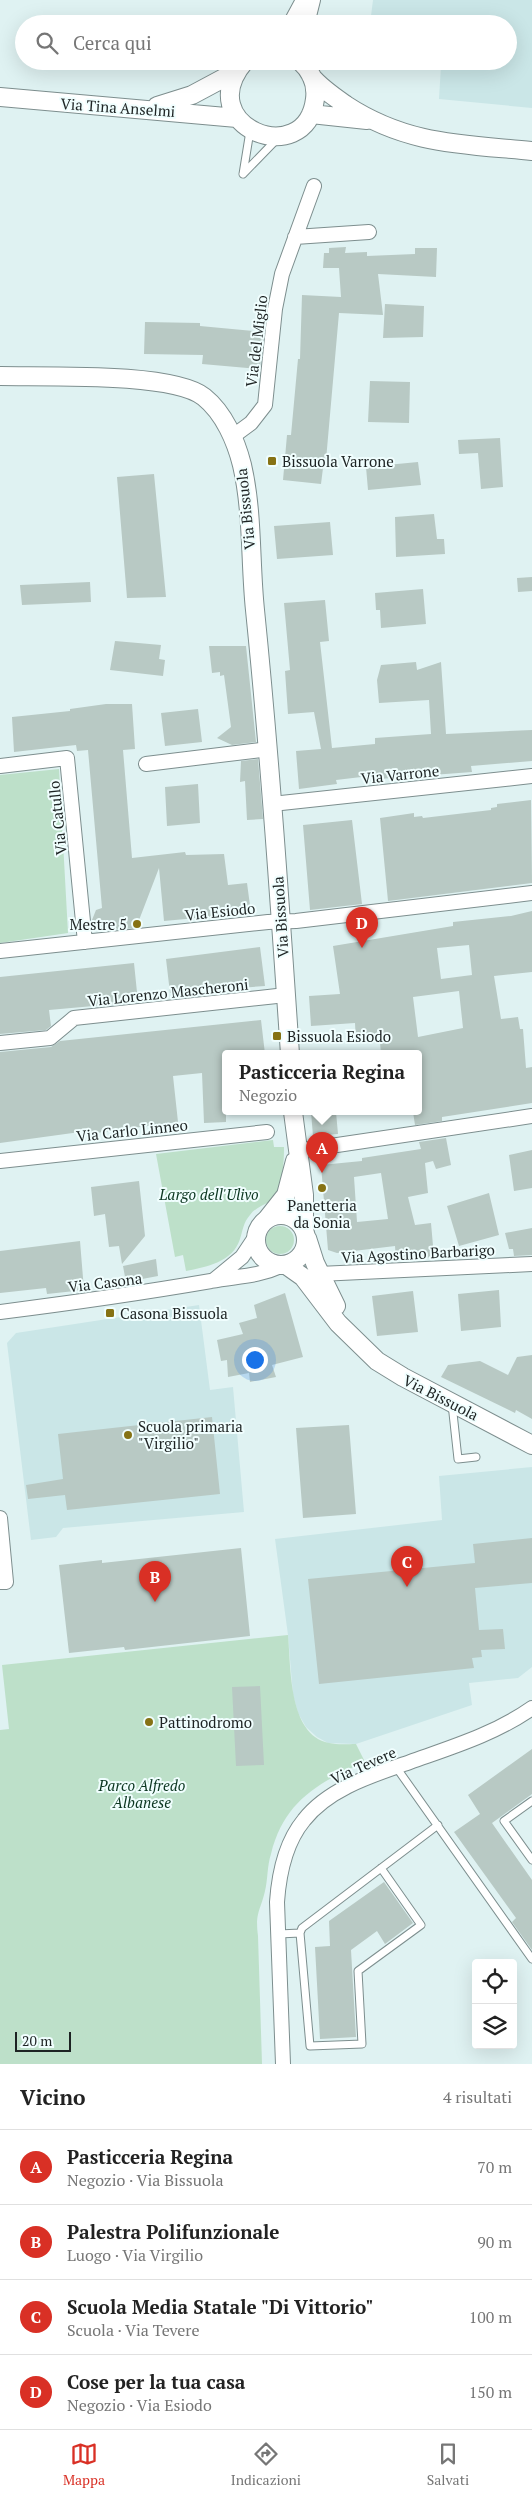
<!DOCTYPE html>
<html lang="it">
<meta charset="utf-8">
<style>
:root{--surface:#fff;--page:#f6f6f6;--text:#222;--muted:#767676;--line:#e0e0e0;--accent:#d93025}
body{margin:0;font-family:"PT Serif",serif;background:var(--page);color:var(--text)}
.controls{position:absolute;right:15px;bottom:15px;display:grid;overflow:hidden;border-radius:5px;box-shadow:0 5px 20px #0002}
.controls button{width:45px;height:45px;display:grid;place-items:center;padding:0;border:0;border-bottom:1px solid var(--line);background:var(--surface);color:var(--text);font:25px sans-serif}
.scale{position:absolute;left:15px;bottom:12px;width:56px;box-sizing:border-box;padding-left:5px;border:2px solid #1d2323;border-top:0;font-size:14px;line-height:18px;white-space:nowrap;color:#1d2323;-webkit-text-stroke:4px #f0fefe;paint-order:stroke}
.you{position:absolute;left:254px;top:1359px;width:18px;height:18px;margin:-12px;border:4px solid #fff;border-radius:50%;background:#1a73e8;box-shadow:0 0 0 8px #1a73e833}
.badge{display:grid;place-items:center;width:32px;height:32px;border-radius:50%;background:var(--accent);color:#fff;font-size:16px;font-weight:700}
.pin{position:absolute;translate:-50% -41px;filter:drop-shadow(0 1px 2px #0008)}
.pin::after{content:'';position:absolute;top:26px;width:18px;height:15px;background:inherit;clip-path:polygon(0 0,100% 0,50% 100%)}
.popup{position:absolute;left:222px;top:1050px;width:200px;height:65px;box-sizing:border-box;display:grid;place-content:center;border-radius:5px;background:var(--surface);filter:drop-shadow(0 1px 4px #0005);font-size:16px;white-space:nowrap;color:var(--muted)}
.popup b{font-size:19px;color:var(--text)}
.popup::after{content:'';position:absolute;left:50%;top:100%;margin-left:-10px;border:10px solid transparent;border-top-color:var(--surface)}
.list{margin:0;padding:0;list-style:none}
h2{display:flex;justify-content:space-between;align-items:center;height:65px;margin:0;padding:0 20px;font-size:21px}
h2 small{font-size:16px;font-weight:400;color:var(--muted)}
.list li{display:grid;grid-template-columns:32px 1fr auto;gap:15px;align-items:center;box-sizing:border-box;height:75px;padding:0 20px;border-top:1px solid var(--line)}
.list b{display:block;font-size:19px;white-space:nowrap}
.list p{margin:0;font-size:16px;white-space:nowrap;color:var(--muted)}
.list em{font-size:16px;font-style:normal;color:var(--muted)}
.icon{flex:none;width:28px;height:28px;fill:none;stroke:currentColor;stroke-width:2;stroke-linecap:round;stroke-linejoin:round}
.map{position:relative;flex:none;width:532px;height:2064px;overflow:hidden}
.search{position:absolute;background:var(--surface);box-shadow:0 5px 20px #0002;left:15px;right:15px;top:15px;height:55px;display:flex;align-items:center;gap:12px;box-sizing:border-box;padding:0 18px;border-radius:28px;color:var(--muted);font-size:19px}
.sheet{height:365px;background:var(--surface)}
nav{display:flex;justify-content:space-around;align-items:center;box-sizing:border-box;height:70px;border-top:1px solid var(--line);background:var(--surface);font-size:14px;color:var(--muted)}
nav a{display:grid;justify-items:center;gap:2px}
nav .on{color:var(--accent)}
.map>svg:first-child{display:block}
.built{fill:#cae6e7}
.green{fill:#bde0c9}
.building{fill:#b8c9c4;fill-rule:evenodd}
.lines{fill:none;stroke-linecap:round;stroke-linejoin:round}
.service-casing{stroke:#7d8e8e;stroke-width:9}
.minor-casing{stroke:#7d8e8e;stroke-width:16}
.tertiary-casing{stroke:#7d8e8e;stroke-width:20}
.service{stroke:#fff;stroke-width:7}
.minor{stroke:#fff;stroke-width:14}
.tertiary{stroke:#fff;stroke-width:18}
.poi-dot{fill:#867214;stroke:#f0fefe;stroke-width:2}
.labels{text-anchor:middle;dominant-baseline:central;stroke-width:4;stroke-linejoin:round;paint-order:stroke}
.street-label{font-size:15px;fill:#1d2323;stroke:#f0fefe}
.poi-label{font-size:15px;fill:#1d2323;stroke:#f0fefe;text-anchor:start}
.park-label{font-size:15px;font-style:italic;fill:#0b3620;stroke:#f0fefe}
</style>
<div class="map">
<svg width="532" height="2064" viewBox="0 0 532 2064">
<rect width="100%" height="100%" fill="#dff2f2"/>
<!-- built -->
<path class="built" d="M 373,0 L 532,0 L 532,108 L 439,99 L 441,66 L 406,61 L 508,61 L 508,24 L 370,24 Z
M 199,1305 L 210,1390 L 233,1387 L 244,1512 L 63,1528 L 56,1537 L 31,1540 L 7,1343 L 16,1333 Z
M 532,1467 L 532,1667 L 518,1678 L 469,1683 L 472,1705 L 356,1744 L 328,1743 L 317,1737 L 306,1727 L 298,1713 L 293,1695 L 288,1635 L 275,1539 L 442,1520 L 439,1476 Z"/>
<!-- green -->
<path class="green" d="M 59,769 L 68,933 L 0,943 L 0,775 Z
M 273,1140 L 274,1147 L 284,1147 C 284,1163 283,1191 269,1202 C 262,1206 255,1208 250,1215 C 243,1223 243,1230 240,1239 C 233,1262 206,1267 186,1271 L 183,1255 L 175,1257 L 156,1154 Z
M266 1240a14 14 0 1 1 28 0a14 14 0 1 1-28 0Z
M 288,1635 C 291,1666 288,1735 329,1743 C 338,1745 348,1744 356,1744 L 365,1762 C 319,1782 284,1801 271,1854 C 267,1866 268,1879 265,1891 C 260,1912 255,1913 258,1936 L 262,2064 L 0,2064 L 0,1730 L 9,1729 L 2,1665 Z"/>
<!-- building -->
<path class="building" d="M 346,247 L 345,253 L 367,252 L 367,256 L 415,254 L 415,248 L 437,248 L 436,277 L 378,274 L 383,315 L 339,313 L 326,460 L 324,460 L 321,484 L 283,480 L 287,435 L 291,435 L 298,359 L 300,359 L 302,295 L 341,297 L 339,268 L 323,268 L 324,253 L 329,253 L 329,248 Z
M 385,304 L 424,306 L 423,337 L 383,338 Z
M 145,322 L 200,323 L 200,326 L 263,332 L 260,369 L 202,364 L 203,355 L 144,354 Z
M 370,381 L 410,382 L 409,423 L 368,422 Z
M 500,438 L 503,487 L 481,489 L 478,453 L 459,454 L 458,440 Z
M 418,462 L 421,485 L 368,490 L 366,467 Z
M 154,474 L 166,597 L 127,598 L 117,477 Z
M 434,514 L 437,539 L 444,539 L 445,554 L 396,557 L 395,517 Z
M 330,522 L 333,555 L 277,559 L 274,526 Z
M 532,577 L 532,591 L 518,592 L 517,578 Z
M 90,582 L 91,602 L 22,605 L 20,585 Z
M 423,589 L 426,624 L 381,628 L 380,610 L 376,610 L 375,593 Z
M 325,600 L 329,641 L 320,642 L 332,748 L 375,744 L 375,738 L 431,734 L 429,700 L 379,703 L 377,680 L 381,665 L 416,662 L 417,670 L 441,662 L 446,734 L 532,730 L 532,761 L 471,766 L 472,772 L 379,779 L 378,775 L 336,780 L 337,784 L 299,789 L 296,751 L 321,749 L 314,712 L 288,714 L 285,671 L 290,670 L 284,603 Z
M 115,641 L 161,645 L 159,659 L 165,660 L 163,676 L 110,670 Z
M 209,646 L 246,646 L 256,742 L 232,745 L 217,738 L 231,727 L 224,675 L 220,676 L 220,672 L 212,673 Z
M 106,704 L 132,704 L 135,749 L 123,750 L 132,858 L 185,852 L 186,855 L 224,854 L 228,885 L 247,883 L 251,913 L 164,921 L 159,868 L 136,928 L 100,931 L 92,920 L 96,910 L 102,908 L 88,750 L 77,751 L 76,745 L 14,752 L 12,717 L 70,711 L 70,709 Z
M 198,709 L 202,742 L 165,746 L 161,713 Z
M 258,759 L 263,819 L 247,820 L 245,781 L 240,782 L 241,761 Z
M 198,784 L 200,823 L 167,826 L 165,787 Z
M 531,800 L 532,883 L 388,901 L 380,818 L 414,813 L 414,817 L 422,816 L 423,818 L 491,810 L 491,808 L 497,807 L 497,804 Z
M 352,820 L 362,904 L 310,910 L 303,825 Z
M 532,911 L 532,972 L 494,976 L 501,1019 L 518,1017 L 520,1029 L 523,1029 L 526,1068 L 532,1067 L 532,1103 L 442,1117 L 442,1121 L 415,1125 L 413,1112 L 418,1112 L 418,1054 L 381,1054 L 380,1042 L 356,1043 L 355,1023 L 311,1026 L 309,996 L 340,994 L 333,946 L 453,926 L 453,922 L 511,916 ZM 469,945 L 472,975 L 441,979 L 437,948 ZM 459,991 L 463,1028 L 418,1037 L 413,997 Z
M 260,947 L 265,986 L 170,993 L 166,959 Z
M 134,963 L 138,1002 L 49,1010 L 51,1026 L 46,1030 L 0,1034 L 0,977 Z
M 261,1020 L 265,1054 L 226,1054 L 226,1122 L 204,1123 L 202,1073 L 173,1076 L 178,1122 L 81,1135 L 80,1132 L 0,1143 L 0,1052 L 51,1047 L 60,1041 Z
M 311,1112 L 336,1112 L 338,1134 L 313,1136 Z
M 446,1138 L 451,1165 L 436,1169 L 433,1161 L 425,1163 L 428,1193 L 408,1197 L 415,1225 L 431,1223 L 434,1257 L 396,1260 L 395,1246 L 337,1253 L 328,1250 L 321,1165 L 362,1161 L 362,1158 L 421,1149 L 419,1142 ZM 381,1173 L 388,1219 L 357,1222 L 354,1177 Z
M 532,1150 L 532,1188 L 514,1191 L 509,1155 Z
M 139,1181 L 145,1236 L 122,1264 L 119,1246 L 109,1247 L 105,1214 L 94,1216 L 91,1187 Z
M 489,1193 L 499,1235 L 459,1246 L 447,1206 Z
M 532,1228 L 532,1255 L 514,1256 L 513,1249 L 509,1249 L 505,1233 Z
M 80,1241 L 84,1290 L 47,1294 L 46,1288 L 0,1293 L 0,1251 Z
M 156,1259 L 158,1276 L 126,1282 L 123,1266 Z
M 499,1290 L 501,1327 L 461,1331 L 458,1294 Z
M 413,1291 L 418,1332 L 377,1336 L 372,1296 Z
M 285,1293 L 303,1357 L 272,1365 L 276,1377 L 250,1382 L 249,1373 L 228,1377 L 227,1360 L 221,1361 L 217,1340 L 243,1334 L 239,1323 L 257,1318 L 254,1305 Z
M 532,1355 L 532,1419 L 516,1410 L 515,1413 L 441,1377 L 448,1365 L 480,1361 L 508,1375 L 517,1357 Z
M 212,1417 L 220,1494 L 67,1510 L 65,1495 L 28,1499 L 26,1485 L 63,1479 L 58,1434 Z
M 349,1425 L 356,1514 L 303,1518 L 296,1428 Z
M 532,1538 L 532,1583 L 475,1588 L 479,1630 L 503,1629 L 505,1649 L 481,1650 L 482,1657 L 472,1658 L 474,1668 L 319,1684 L 308,1579 L 475,1563 L 473,1544 Z
M 241,1548 L 250,1636 L 125,1650 L 124,1647 L 69,1653 L 59,1565 L 102,1560 L 102,1563 Z
M 260,1686 L 264,1765 L 236,1766 L 232,1687 Z
M 532,1749 L 532,1794 L 492,1823 L 532,1880 L 532,1950 L 512,1922 L 516,1918 L 454,1832 L 480,1814 L 468,1795 Z
M 384,1882 L 413,1923 L 385,1944 L 377,1931 L 351,1950 L 356,2037 L 320,2039 L 315,1947 L 330,1946 L 329,1921 Z"/>
<g class="lines">
<!-- service casing -->
<g class="service-casing">
<path id="service" d="M 243,174 L 278,138
M 243,174 L 250,131
M 452,1404 L 458,1459 L 476,1457
M 396,1767 L 532,1959
M 532,1801 L 504,1821 L 532,1860
M 381,1868 L 421,1925 L 358,1971 L 362,2044 L 310,2046 L 300,1933 L 302,1928 L 438,1825
M 279,1934 L 300,1933"/>
</g>
<!-- minor casing -->
<g class="minor-casing">
<path id="minor" d="M 290,24 L 303,0
M 307,24 L 313,0
M 295,237 L 369,232
M 232,437 L 251,423 L 265,405 L 275,309 L 282,274 L 314,186
M 146,764 L 269,749
M 0,766 L 67,758 L 85,942
M 272,804 L 532,776
M 0,951 L 268,922 L 296,921 L 532,893
M 0,1043 L 50,1038 L 74,1018 L 286,995
M 297,1151 L 532,1116
M 0,1161 L 267,1132
M 314,1277 L 319,1274 L 532,1264
M 214,1280 L 242,1257 L 256,1236
M 0,1312 C 71,1303 141,1293 211,1281 C 236,1276 257,1277 281,1266
M 0,1518 L 6,1582 L 0,1582
M 283,2064 L 277,1902 C 279,1873 285,1843 304,1820 C 329,1788 373,1775 410,1762 C 452,1747 495,1734 532,1708"/>
</g>
<!-- tertiary casing -->
<g class="tertiary-casing">
<path id="tertiary" d="M 245,61 C 189,126 306,172 315,99 C 317,84 311,71 300,61
M 311,76 C 321,88 333,96 346,105 C 407,145 462,144 532,151
M 0,97 L 237,118
M 157,106 L 192,95 L 235,72
M 311,114 L 367,120
M 0,376 C 44,377 173,372 204,397 C 224,413 236,441 242,465 C 253,512 250,563 255,610 C 270,758 280,906 290,1054
M 293,1112 L 304,1195 L 304,1229
M256 1240a25 25 0 1 1 50 0a25 25 0 1 1-50 0Z
M 267,1219 L 286,1195 L 295,1161
M 307,1238 L 315,1263 L 336,1306
M 286,1265 L 303,1277 L 338,1323 L 377,1361 L 403,1377 L 532,1445"/>
</g>
<!-- service -->
<use href="#service" class="service"/>
<!-- minor -->
<use href="#minor" class="minor"/>
<!-- tertiary -->
<use href="#tertiary" class="tertiary"/>
</g>
<!-- markers -->
<g class="poi-dot">
<rect x="267" y="456" width="10" height="10" rx="2.5"/>
<circle cx="137" cy="924" r="5"/>
<rect x="272" y="1031" width="10" height="10" rx="2.5"/>
<circle cx="322" cy="1188" r="5"/>
<rect x="105" y="1308" width="10" height="10" rx="2.5"/>
<circle cx="128" cy="1435" r="5"/>
<circle cx="149" cy="1722" r="5"/>
</g>
<g class="labels">
<!-- street labels -->
<g class="street-label">
<text transform="translate(118 107) rotate(4)">Via Tina Anselmi</text>
<text transform="translate(256 341) rotate(-83)">Via del Miglio</text>
<text transform="translate(245 509) rotate(-96)">Via Bissuola</text>
<text transform="translate(400 774) rotate(-6)">Via Varrone</text>
<text transform="translate(57 818) rotate(-96)">Via Catullo</text>
<text transform="translate(220 911) rotate(-6)">Via Esiodo</text>
<text transform="translate(280 917) rotate(-94)">Via Bissuola</text>
<text transform="translate(168 992) rotate(-6)">Via Lorenzo Mascheroni</text>
<text transform="translate(132 1130) rotate(-6)">Via Carlo Linneo</text>
<text transform="translate(418 1253) rotate(-3)">Via Agostino Barbarigo</text>
<text transform="translate(105 1282) rotate(-7)">Via Casona</text>
<text transform="translate(441 1397) rotate(27)">Via Bissuola</text>
<text transform="translate(363 1765) rotate(-24)">Via Tevere</text>
</g>
<!-- poi labels -->
<g class="poi-label">
<text x="282" y="461">Bissuola Varrone</text>
<text x="127" y="924" text-anchor="end">Mestre 5</text>
<text x="287" y="1036">Bissuola Esiodo</text>
<text x="322" y="1205" text-anchor="middle">Panetteria<tspan x="322" dy="17">da Sonia</tspan></text>
<text x="120" y="1313">Casona Bissuola</text>
<text x="138" y="1426">Scuola primaria<tspan x="138" dy="17">"Virgilio"</tspan></text>
<text x="159" y="1722">Pattinodromo</text>
</g>
<!-- park labels -->
<g class="park-label">
<text x="209" y="1194">Largo dell'Ulivo</text>
<text x="142" y="1785">Parco Alfredo<tspan x="142" dy="17">Albanese</tspan></text>
</g>
</g>
</svg>
<div class="controls">
<button><svg class="icon" aria-label="locate" viewBox="0 0 24 24"><circle cx="12" cy="12" r="6"/><path d="M12 2v4M12 18v4M2 12h4M18 12h4"/></svg></button>
<button><svg class="icon" aria-label="layers" viewBox="0 0 24 24"><path d="M12 4l9 5-9 5-9-5zM3 14l9 5 9-5"/></svg></button>
</div>
<div class="scale">20 m</div>
<div class="you"></div>
<div class="pin badge" style="left:322px;top:1173px">A</div>
<div class="popup"><b>Pasticceria Regina</b>Negozio</div>
<div class="pin badge" style="left:155px;top:1602px">B</div>
<div class="pin badge" style="left:407px;top:1587px">C</div>
<div class="pin badge" style="left:362px;top:948px">D</div>
<div class="search"><svg class="icon" aria-label="search" viewBox="0 0 24 24"><circle cx="10" cy="10" r="6"/><path d="M15 15l6 6"/></svg>Cerca qui</div>
</div>
<section class="sheet">
<h2>Vicino<small>4 risultati</small></h2>
<ul class="list">
<li><span class="badge">A</span><div><b>Pasticceria Regina</b><p>Negozio · Via Bissuola</p></div><em>70 m</em></li>
<li><span class="badge">B</span><div><b>Palestra Polifunzionale</b><p>Luogo · Via Virgilio</p></div><em>90 m</em></li>
<li><span class="badge">C</span><div><b>Scuola Media Statale &quot;Di Vittorio&quot;</b><p>Scuola · Via Tevere</p></div><em>100 m</em></li>
<li><span class="badge">D</span><div><b>Cose per la tua casa</b><p>Negozio · Via Esiodo</p></div><em>150 m</em></li>
</ul>
</section>
<nav>
<a class="on"><svg class="icon" aria-label="map" viewBox="0 0 24 24"><path d="M3 6l6-2 6 2 6-2v14l-6 2-6-2-6 2zM9 4v14M15 6v14"/></svg>Mappa</a>
<a><svg class="icon" aria-label="directions" viewBox="0 0 24 24"><path d="M12 3l9 9-9 9-9-9zM9 14v-3h6M13 9l2 2-2 2"/></svg>Indicazioni</a>
<a><svg class="icon" aria-label="saved" viewBox="0 0 24 24"><path d="M7 4h10v16l-5-4-5 4z"/></svg>Salvati</a>
</nav>
